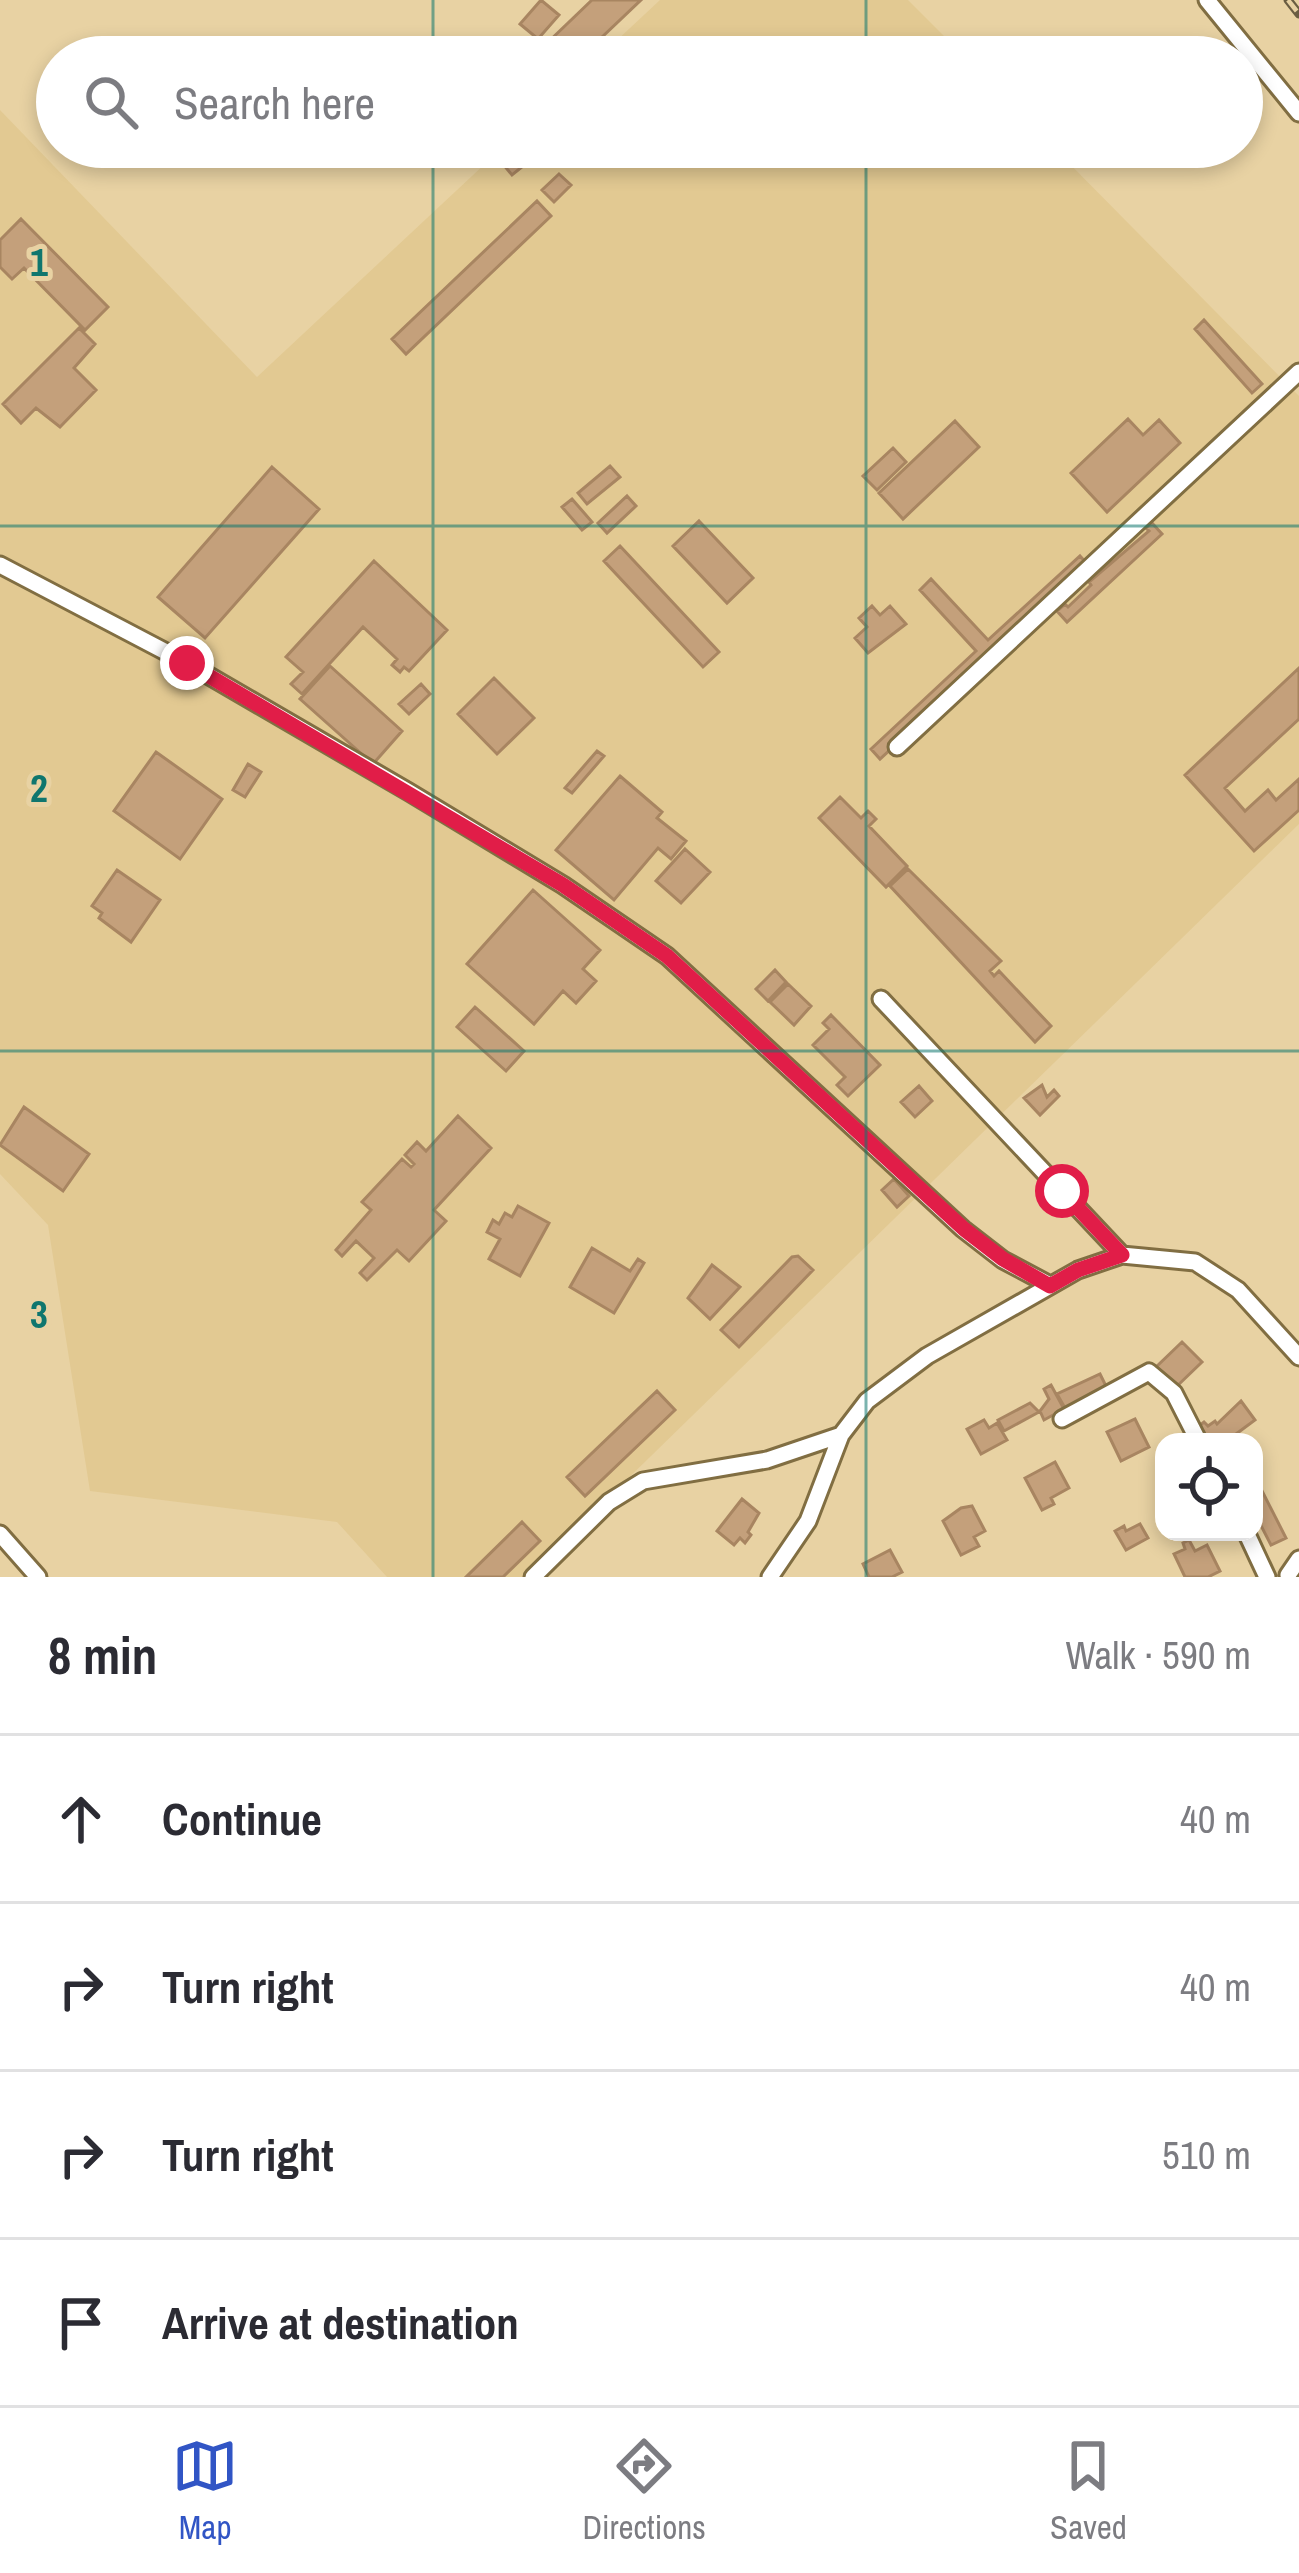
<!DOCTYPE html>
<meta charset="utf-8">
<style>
:root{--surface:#fff;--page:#f7f7f7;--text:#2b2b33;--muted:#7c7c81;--line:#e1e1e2;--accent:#3155c5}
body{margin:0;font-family:"Archivo Narrow",sans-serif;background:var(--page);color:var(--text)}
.controls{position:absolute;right:36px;bottom:36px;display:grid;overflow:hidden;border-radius:24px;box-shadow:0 6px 18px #0003}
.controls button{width:108px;height:108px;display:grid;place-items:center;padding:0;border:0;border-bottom:3px solid var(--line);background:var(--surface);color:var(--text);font:60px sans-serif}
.stop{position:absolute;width:36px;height:36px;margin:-27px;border:9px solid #e11d48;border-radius:50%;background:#fff}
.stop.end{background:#e11d48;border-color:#fff;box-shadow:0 3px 12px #0008}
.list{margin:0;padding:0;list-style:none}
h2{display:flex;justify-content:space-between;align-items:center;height:156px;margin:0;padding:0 48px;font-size:51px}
h2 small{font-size:39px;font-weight:400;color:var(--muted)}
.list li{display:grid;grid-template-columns:78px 1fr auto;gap:36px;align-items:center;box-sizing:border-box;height:168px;padding:0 48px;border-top:3px solid var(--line)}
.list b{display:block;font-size:45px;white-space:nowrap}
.list em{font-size:39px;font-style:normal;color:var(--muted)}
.icon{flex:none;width:66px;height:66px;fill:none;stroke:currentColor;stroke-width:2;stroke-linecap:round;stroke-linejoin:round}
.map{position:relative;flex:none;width:1299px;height:1577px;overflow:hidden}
.search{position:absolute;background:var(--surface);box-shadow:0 6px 18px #0003;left:36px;right:36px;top:36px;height:132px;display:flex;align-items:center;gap:30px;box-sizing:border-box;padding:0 42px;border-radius:66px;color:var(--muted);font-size:45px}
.sheet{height:828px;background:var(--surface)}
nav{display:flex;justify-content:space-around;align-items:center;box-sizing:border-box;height:168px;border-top:3px solid var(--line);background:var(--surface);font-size:33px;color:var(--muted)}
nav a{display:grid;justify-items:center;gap:6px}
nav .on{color:var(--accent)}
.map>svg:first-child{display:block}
.built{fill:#e2c992}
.building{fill:#c4a07b;stroke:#a88561;stroke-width:3}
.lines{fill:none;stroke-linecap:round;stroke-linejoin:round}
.minor-casing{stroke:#816e42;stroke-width:21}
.minor{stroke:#fff;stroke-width:15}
.rail-casing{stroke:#6a5d42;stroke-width:9}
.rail{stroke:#e8d2a3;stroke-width:4.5;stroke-dasharray:14;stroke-linecap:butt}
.route{stroke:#e11d48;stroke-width:15}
.grid{fill:none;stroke:#0f766e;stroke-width:3;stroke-opacity:0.55}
.grid-label{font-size:39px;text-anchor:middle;font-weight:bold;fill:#0f766e;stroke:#e8d2a3;stroke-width:10;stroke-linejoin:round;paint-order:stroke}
</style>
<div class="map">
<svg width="1299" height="1577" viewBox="0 0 1299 1577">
<rect width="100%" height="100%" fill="#e8d2a3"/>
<!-- built -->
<path class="built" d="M 660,0 L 908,0 L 965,57 L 599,57 Z
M 0,110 L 257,377 L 503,147 L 1053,147 L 1299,396 L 1299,824 L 527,1577 L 387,1577 L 337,1522 L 90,1491 L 48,1225 L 0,1174 Z"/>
<!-- building -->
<path class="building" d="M 541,0 L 559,15 L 538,39 L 520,24 Z
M 592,0 L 641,0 L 581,57 L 554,57 L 544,46 Z
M 512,147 L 524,147 L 533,158 L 512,175 L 498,158 Z
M 559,174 L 571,185 L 554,202 L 542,190 Z
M 537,201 L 551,216 L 406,354 L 392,339 Z
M 21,219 L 108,307 L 85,330 L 24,268 L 12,279 L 0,267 L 0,240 Z
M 1204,320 L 1262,384 L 1252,393 L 1195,329 Z
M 79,328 L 95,344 L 74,368 L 96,390 L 60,427 L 36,408 L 21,423 L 3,404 Z
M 1128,419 L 1143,435 L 1159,420 L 1180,443 L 1107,512 L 1071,473 Z
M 955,421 L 979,447 L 903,519 L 879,493 Z
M 893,448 L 906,462 L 877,490 L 863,476 Z
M 610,466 L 620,477 L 587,504 L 578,493 Z
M 272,467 L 319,509 L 205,638 L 158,597 Z
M 627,496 L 636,506 L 607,533 L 598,523 Z
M 572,499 L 592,522 L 582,530 L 562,507 Z
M 699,521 L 753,578 L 727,603 L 673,546 Z
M 1152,523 L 1162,534 L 1067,622 L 1057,611 L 1065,604 L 1068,607 L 1091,585 L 1089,582 L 1149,531 L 1146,528 Z
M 620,546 L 719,652 L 703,667 L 604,561 Z
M 1080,556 L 1089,566 L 880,759 L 871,749 L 976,651 L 920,590 L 931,579 L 988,640 Z
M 374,561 L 447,630 L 409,671 L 404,667 L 400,672 L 392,665 L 397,659 L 363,627 L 302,694 L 291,684 L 303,672 L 286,657 Z
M 872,606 L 880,615 L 890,606 L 906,624 L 868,653 L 855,638 L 867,627 L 859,618 Z
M 330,666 L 402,731 L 373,764 L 300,699 Z
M 1299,668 L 1299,719 L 1225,788 L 1245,811 L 1268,790 L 1276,800 L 1299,779 L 1299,810 L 1254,851 L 1185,775 Z
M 494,678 L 534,718 L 497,754 L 458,714 Z
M 421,684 L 430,694 L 409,714 L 399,704 Z
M 597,751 L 604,756 L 572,793 L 565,788 Z
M 156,752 L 222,799 L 180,859 L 114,811 Z
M 248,764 L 261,772 L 245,797 L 233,790 Z
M 620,776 L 662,812 L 657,818 L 686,841 L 671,859 L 658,848 L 614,900 L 556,850 Z
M 840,797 L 861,818 L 868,811 L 876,819 L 869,826 L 907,866 L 886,887 L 819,818 Z
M 685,849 L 710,872 L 681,903 L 656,881 Z
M 908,869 L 1001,961 L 990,971 L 994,976 L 999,971 L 1051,1026 L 1035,1042 L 890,886 Z
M 117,870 L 160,900 L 131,942 L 99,918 L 102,913 L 92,906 Z
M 533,890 L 600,950 L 583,969 L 596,981 L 576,1003 L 563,991 L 534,1024 L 467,964 Z
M 775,970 L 786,982 L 768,1001 L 756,989 Z
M 788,984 L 811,1006 L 794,1025 L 770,1002 Z
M 475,1007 L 524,1051 L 506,1071 L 457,1027 Z
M 831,1015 L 880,1065 L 848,1096 L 837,1085 L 845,1077 L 813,1045 L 829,1029 L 823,1023 Z
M 1042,1085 L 1047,1097 L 1054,1090 L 1059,1096 L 1040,1115 L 1024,1098 Z
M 919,1086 L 932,1101 L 915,1117 L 901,1102 Z
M 24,1107 L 89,1154 L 63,1191 L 0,1145 Z
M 458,1116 L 491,1148 L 434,1210 L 446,1221 L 409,1261 L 397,1250 L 367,1280 L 360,1273 L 374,1258 L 356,1241 L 342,1256 L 336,1250 L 371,1210 L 362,1202 L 402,1159 L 411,1167 L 414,1164 L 405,1155 L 417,1142 L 426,1151 Z
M 894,1179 L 909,1196 L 897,1207 L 882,1190 Z
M 518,1206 L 549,1223 L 520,1276 L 489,1259 L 500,1239 L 487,1232 L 493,1220 L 499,1224 L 505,1213 L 512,1217 Z
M 592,1248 L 630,1271 L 638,1259 L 644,1263 L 614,1313 L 570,1287 Z
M 798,1256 L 813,1270 L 739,1347 L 721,1330 L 792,1257 Z
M 712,1265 L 740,1287 L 710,1319 L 688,1298 Z
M 1182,1342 L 1202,1362 L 1175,1388 L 1155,1368 Z
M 1100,1374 L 1106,1386 L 1065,1408 L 1057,1394 Z
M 1051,1385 L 1064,1409 L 1044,1420 L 1040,1411 L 1049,1399 L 1044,1389 Z
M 657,1391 L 675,1410 L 585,1496 L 567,1477 Z
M 1241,1401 L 1255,1420 L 1232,1437 L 1235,1442 L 1204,1442 L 1195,1429 L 1204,1422 L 1208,1426 L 1215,1421 L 1217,1424 Z
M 1030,1403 L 1039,1412 L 1004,1431 L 998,1420 Z
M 1135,1419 L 1149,1447 L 1121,1461 L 1107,1432 Z
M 984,1420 L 989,1428 L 997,1423 L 1007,1440 L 981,1454 L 967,1429 Z
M 1055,1462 L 1069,1488 L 1051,1498 L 1054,1504 L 1042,1510 L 1025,1478 Z
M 1256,1479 L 1286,1538 L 1271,1545 L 1254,1512 Z
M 742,1499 L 759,1513 L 748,1532 L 751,1535 L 745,1543 L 740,1538 L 734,1545 L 717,1531 Z
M 972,1506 L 985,1531 L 974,1537 L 979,1546 L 961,1555 L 943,1521 L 961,1508 Z
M 522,1522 L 540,1541 L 503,1577 L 466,1577 Z
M 1140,1524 L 1148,1538 L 1126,1550 L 1115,1531 L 1124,1526 L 1126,1531 Z
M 1189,1540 L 1195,1551 L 1207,1545 L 1220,1571 L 1208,1577 L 1185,1577 L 1174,1554 L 1185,1549 L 1183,1543 Z
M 890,1550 L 902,1572 L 892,1577 L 869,1577 L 863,1564 Z"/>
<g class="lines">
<!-- minor casing -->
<g class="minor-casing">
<path id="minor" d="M 1207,0 L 1299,113
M 0,565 L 187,663 L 409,792 L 563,885 L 667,956 L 963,1229 L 1003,1260 L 1050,1285
M 897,747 L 1299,372
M 881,999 L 1122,1255
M 1062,1419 L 1149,1372 L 1174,1393 L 1199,1442
M 1246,1532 L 1267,1577
M 0,1534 L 38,1577
M 1288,1575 L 1299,1559
M 533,1577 L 609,1502 L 643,1481 L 767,1460 L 841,1435
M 770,1577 L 808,1521 L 841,1435 L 867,1401 L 927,1356 L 1078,1270 L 1122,1255 L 1195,1262 L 1238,1290 L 1299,1357"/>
</g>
<!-- minor -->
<use href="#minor" class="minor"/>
<!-- rail casing -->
<g class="rail-casing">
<path id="rail" d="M 1288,0 L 1299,14"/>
</g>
<!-- rail -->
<use href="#rail" class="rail"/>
</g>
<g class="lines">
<!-- route -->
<path class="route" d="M 187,663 L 563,885 L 667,956 L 964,1229 L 1003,1259 L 1050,1286 L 1078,1270 L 1122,1255 L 1062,1191"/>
</g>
<!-- grid -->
<path class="grid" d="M 433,0 L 433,57M 866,0 L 866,57M 433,147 L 433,1577M 866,147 L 866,1577M 0,526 L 1299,526M 0,1051 L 1299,1051"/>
<g class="grid-label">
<text x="39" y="276">1</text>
<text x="39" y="802">2</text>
<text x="39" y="1328">3</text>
</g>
</svg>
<div class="controls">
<button><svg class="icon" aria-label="locate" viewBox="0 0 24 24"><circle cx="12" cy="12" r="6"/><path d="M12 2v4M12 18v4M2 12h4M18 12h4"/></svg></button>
</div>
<div class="stop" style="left:1062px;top:1191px"></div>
<div class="stop end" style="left:187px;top:663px"></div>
<div class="search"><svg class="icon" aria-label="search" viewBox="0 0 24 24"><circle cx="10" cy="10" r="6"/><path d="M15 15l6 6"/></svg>Search here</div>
</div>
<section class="sheet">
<h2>8 min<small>Walk · 590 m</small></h2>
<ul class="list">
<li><svg class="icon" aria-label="ahead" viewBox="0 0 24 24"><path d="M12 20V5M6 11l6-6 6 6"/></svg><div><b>Continue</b></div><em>40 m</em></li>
<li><svg class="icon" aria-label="right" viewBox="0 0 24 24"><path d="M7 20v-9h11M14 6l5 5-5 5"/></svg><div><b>Turn right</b></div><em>40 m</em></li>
<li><svg class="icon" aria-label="right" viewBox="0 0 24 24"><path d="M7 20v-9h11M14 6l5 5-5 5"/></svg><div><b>Turn right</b></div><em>510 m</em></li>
<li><svg class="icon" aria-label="arrive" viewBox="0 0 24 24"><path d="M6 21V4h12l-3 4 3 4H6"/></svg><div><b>Arrive at destination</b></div></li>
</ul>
</section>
<nav>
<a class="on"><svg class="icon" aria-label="map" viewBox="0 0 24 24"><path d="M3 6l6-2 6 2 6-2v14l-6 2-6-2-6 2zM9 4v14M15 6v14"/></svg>Map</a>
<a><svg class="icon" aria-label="directions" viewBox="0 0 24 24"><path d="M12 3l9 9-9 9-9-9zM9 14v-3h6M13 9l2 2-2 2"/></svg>Directions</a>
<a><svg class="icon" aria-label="saved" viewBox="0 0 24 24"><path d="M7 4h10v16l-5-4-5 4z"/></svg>Saved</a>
</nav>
